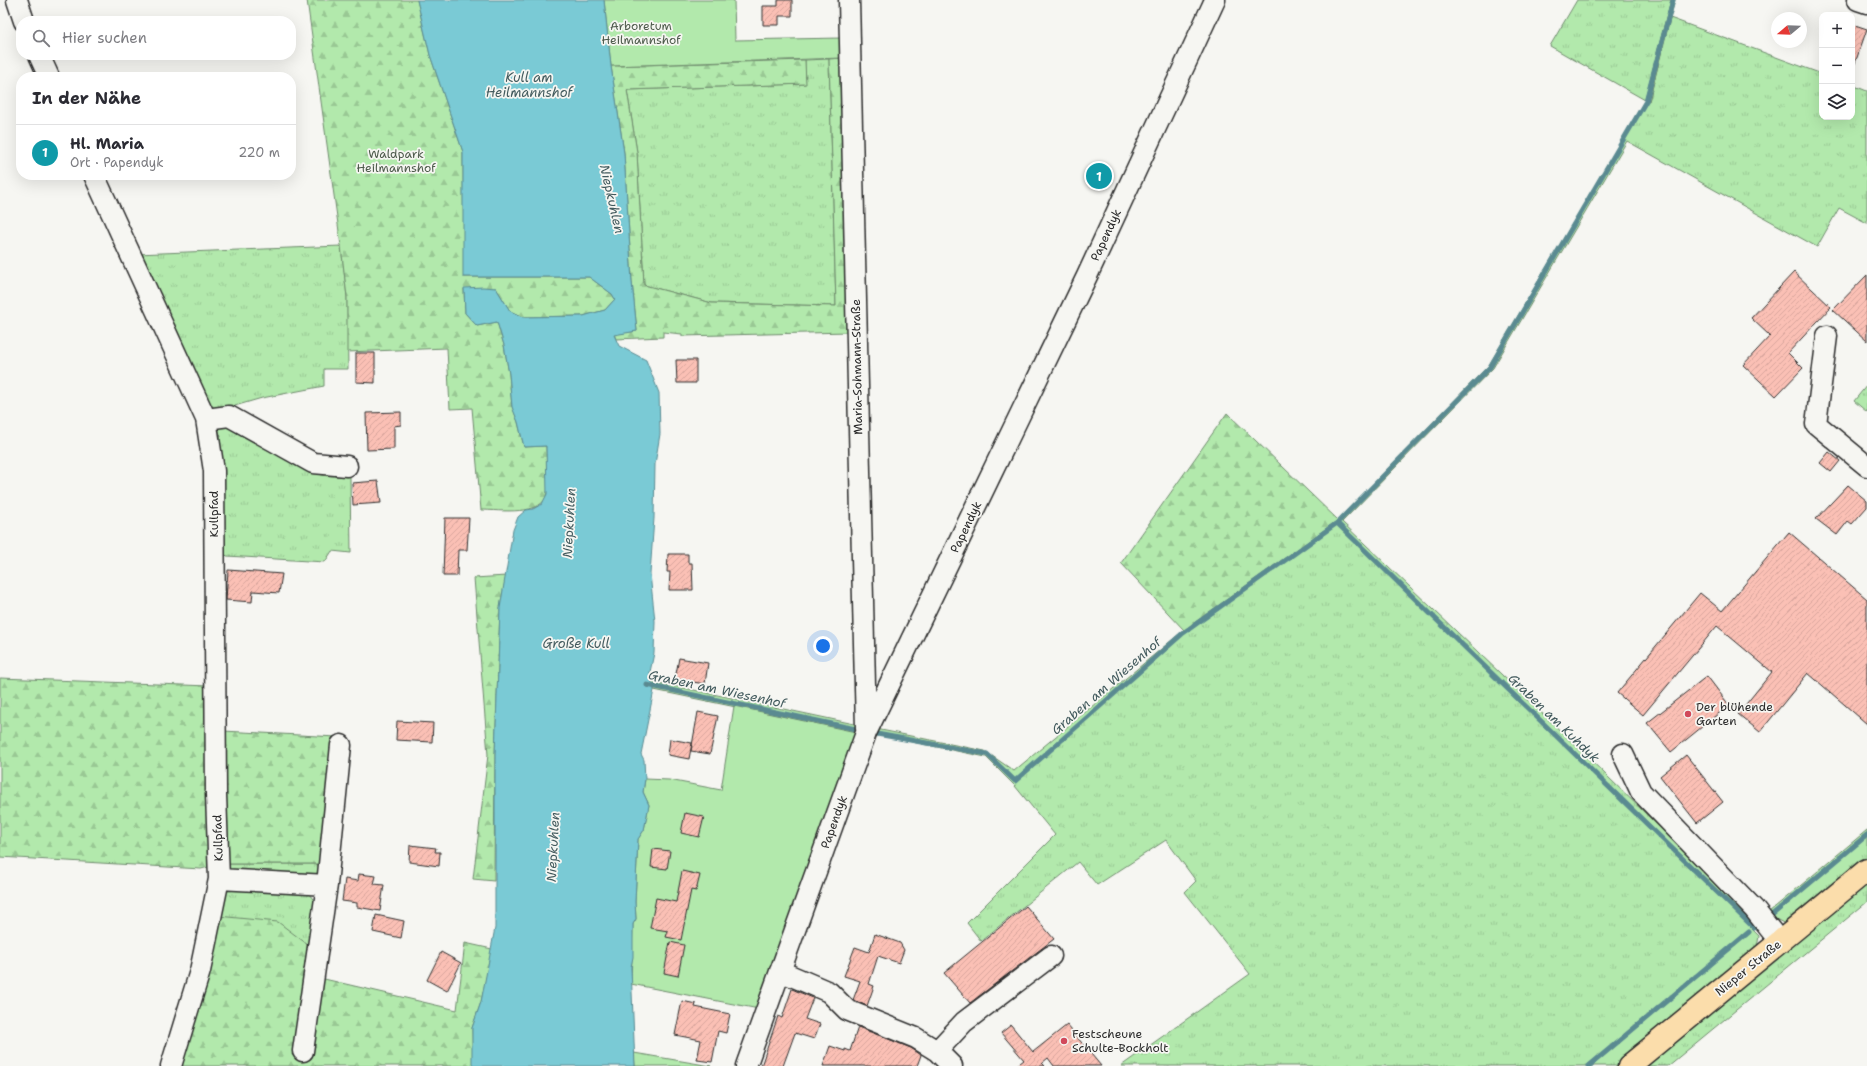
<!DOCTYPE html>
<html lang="de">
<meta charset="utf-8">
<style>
:root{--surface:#fff;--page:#f2f2f3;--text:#2b2b33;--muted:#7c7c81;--line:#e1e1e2;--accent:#2563eb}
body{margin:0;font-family:"Shantell Sans",sans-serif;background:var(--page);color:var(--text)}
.controls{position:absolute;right:12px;top:12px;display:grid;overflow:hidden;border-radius:8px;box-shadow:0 4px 16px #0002}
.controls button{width:36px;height:36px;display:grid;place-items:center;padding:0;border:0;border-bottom:1px solid var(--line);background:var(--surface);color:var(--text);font:20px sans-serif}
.compass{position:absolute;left:1771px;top:12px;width:36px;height:36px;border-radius:50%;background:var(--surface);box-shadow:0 4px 16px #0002;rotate:251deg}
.you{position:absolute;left:823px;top:646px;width:14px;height:14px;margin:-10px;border:3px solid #fff;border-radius:50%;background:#1a73e8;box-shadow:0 0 0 6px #1a73e833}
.badge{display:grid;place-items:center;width:26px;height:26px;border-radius:50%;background:var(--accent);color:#fff;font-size:13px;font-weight:700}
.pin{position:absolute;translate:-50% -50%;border:2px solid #fff;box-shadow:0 1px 4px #0006}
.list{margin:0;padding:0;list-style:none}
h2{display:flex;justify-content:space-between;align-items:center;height:52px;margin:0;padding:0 16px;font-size:17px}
h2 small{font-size:13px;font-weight:400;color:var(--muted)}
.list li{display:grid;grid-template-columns:26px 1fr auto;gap:12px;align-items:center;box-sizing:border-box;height:56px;padding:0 16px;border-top:1px solid var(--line)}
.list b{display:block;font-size:15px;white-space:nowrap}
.list p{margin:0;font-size:13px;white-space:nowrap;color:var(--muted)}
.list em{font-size:13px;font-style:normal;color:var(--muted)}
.icon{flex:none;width:22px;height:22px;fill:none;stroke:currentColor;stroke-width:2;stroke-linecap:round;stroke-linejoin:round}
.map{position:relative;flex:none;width:1867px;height:1066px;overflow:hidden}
.search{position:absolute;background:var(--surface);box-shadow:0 4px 16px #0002;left:16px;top:16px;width:280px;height:44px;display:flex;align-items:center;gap:10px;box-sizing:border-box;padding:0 14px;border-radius:16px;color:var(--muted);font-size:15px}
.panel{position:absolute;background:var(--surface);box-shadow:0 4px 16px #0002;left:16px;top:72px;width:280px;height:108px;border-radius:16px}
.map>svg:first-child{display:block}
.grass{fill:url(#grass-tufts);stroke:#6e8a6c}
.forest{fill:url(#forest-firs);stroke:#6e8a6c}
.garden{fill:#b2e9ac;stroke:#6e8a6c}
.water{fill:#7acad5;stroke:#5a8a91}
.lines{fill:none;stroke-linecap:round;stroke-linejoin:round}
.stream{stroke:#5a8a91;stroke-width:5}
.building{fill:url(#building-hatch);stroke:#2b2b2b}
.minor-casing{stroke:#2b2b2b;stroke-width:23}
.major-casing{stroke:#2b2b2b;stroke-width:25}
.minor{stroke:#f6f6f2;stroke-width:20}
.major{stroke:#fbddab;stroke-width:22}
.poi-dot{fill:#d1495b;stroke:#f6f6f2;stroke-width:1.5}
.labels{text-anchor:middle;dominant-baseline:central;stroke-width:3.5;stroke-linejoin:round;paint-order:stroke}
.park-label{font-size:12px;fill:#4d5a4b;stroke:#f6f6f2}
.street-label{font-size:12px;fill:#2b2b2b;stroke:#f6f6f2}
.poi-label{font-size:12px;fill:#2b2b2b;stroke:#f6f6f2;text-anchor:start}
.water-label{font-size:13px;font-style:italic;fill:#435b5e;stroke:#f6f6f2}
</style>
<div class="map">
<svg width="1867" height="1066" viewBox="0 0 1867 1066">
<defs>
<pattern id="grass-tufts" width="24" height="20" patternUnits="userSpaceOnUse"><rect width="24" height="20" fill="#b2e9ac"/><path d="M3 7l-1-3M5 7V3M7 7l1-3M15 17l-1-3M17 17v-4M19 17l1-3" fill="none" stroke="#99c894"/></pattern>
<pattern id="forest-firs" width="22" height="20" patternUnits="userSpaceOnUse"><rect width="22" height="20" fill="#b2e9ac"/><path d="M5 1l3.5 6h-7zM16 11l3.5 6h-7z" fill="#99c894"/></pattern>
<pattern id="building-hatch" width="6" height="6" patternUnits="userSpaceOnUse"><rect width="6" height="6" fill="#fbc0b5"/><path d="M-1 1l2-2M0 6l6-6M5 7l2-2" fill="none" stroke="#d7a59c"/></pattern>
</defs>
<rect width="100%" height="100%" fill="#f6f6f2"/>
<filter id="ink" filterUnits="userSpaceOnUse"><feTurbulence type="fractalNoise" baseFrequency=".025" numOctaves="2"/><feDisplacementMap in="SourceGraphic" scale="8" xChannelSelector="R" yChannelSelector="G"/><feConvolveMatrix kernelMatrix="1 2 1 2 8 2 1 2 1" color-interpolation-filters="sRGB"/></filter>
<g filter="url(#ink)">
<!-- grass -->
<path class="grass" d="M 1577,0 L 1671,0 L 1645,99 L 1649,101 L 1670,18 L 1822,74 L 1822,117 L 1852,117 L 1852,85 L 1867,91 L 1867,223 L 1839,208 L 1817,247 L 1627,141 L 1493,368 L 1342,522 L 1570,740 L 1757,922 L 1750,927 L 1759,936 L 1756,953 L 1618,1066 L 1121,1066 L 1250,974 L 1185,892 L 1196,881 L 1166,840 L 1097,885 L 1078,862 L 981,941 L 967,923 L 1055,835 L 1015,786 L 986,757 L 873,734 L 876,729 L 985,751 L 1014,771 L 1184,630 L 1338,520 L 1489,365 L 1645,100 L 1550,46 Z
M 829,59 L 836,306 L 712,303 L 644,285 L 637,152 L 627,90 L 805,84 L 805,60 Z
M 341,246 L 347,297 L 348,369 L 324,369 L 324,386 L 262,398 L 221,410 L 210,411 L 136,254 Z
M 1867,385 L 1867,412 L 1854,401 Z
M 216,423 L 228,423 L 322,475 L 350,477 L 351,553 L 332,551 L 325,562 L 227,556 L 221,550 L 215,436 L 221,437 Z
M 651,681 L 859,725 L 856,732 L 654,690 Z
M 1867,830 L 1867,861 L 1789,926 L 1774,918 L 1769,912 Z
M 227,864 L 324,864 L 322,880 L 231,871 Z
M 1867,883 L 1867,902 L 1668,1066 L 1645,1066 Z
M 234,886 L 306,892 C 324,904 314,929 311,947 L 218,916 L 226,890 Z"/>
<!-- forest -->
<path class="forest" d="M 307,0 L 417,0 L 430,55 L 463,152 L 464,277 L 589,277 L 612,294 L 615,299 L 605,310 L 583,316 L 523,317 L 510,311 L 496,288 L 464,289 L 465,313 L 477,326 L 497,322 L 504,345 L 509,374 L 512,406 L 518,422 L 524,447 L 546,446 C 546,461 550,478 547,493 C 544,517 499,510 481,510 L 472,408 L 450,409 L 447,348 L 347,352 L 347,297 L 341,246 Z
M 1671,0 L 1675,0 L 1649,101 L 1645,99 Z
M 842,58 L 849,332 L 682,336 L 682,334 L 663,332 L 663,337 L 616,339 L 614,334 L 637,331 L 632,282 L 624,153 L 611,66 L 805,60 L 806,84 L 627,90 L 637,152 L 644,285 L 712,303 L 836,306 L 829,59 Z
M 1227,413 L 1338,520 L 1184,630 L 1121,563 Z
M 506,576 L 500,608 L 495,755 L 494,881 L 473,879 L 488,755 L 474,578 Z
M 0,678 L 209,686 L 213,866 L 201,869 L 0,857 Z
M 223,731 L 337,737 L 324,864 L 227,864 Z
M 218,916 L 278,922 L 311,947 L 292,1055 L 305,1058 L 320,978 L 457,1010 L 465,943 L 492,949 L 481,1002 L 472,1028 L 473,1066 L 176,1066 Z"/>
<!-- garden -->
<path class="garden" d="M 604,0 L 734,0 L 735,40 L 842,38 L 842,58 L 611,66 Z
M 734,706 L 856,732 L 759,1009 L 631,984 L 633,924 L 636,919 L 635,902 L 638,839 L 644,830 L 649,805 L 643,792 L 645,779 L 669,780 L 721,790 Z
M 634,1053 L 711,1066 L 635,1066 Z"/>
<!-- water -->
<path class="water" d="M 417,0 L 604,0 L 611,66 L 624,153 L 632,282 L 637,331 L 614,335 L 619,346 L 646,360 L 659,393 L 660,434 L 655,464 L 654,518 L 650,574 L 655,621 L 654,653 L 650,672 L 654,690 L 641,754 L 644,760 L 645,779 L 643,792 L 649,805 L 644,830 L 638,839 L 635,902 L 636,919 L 633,924 L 633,957 L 631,967 L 635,1066 L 473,1066 L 472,1063 L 472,1028 L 481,1002 L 495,928 L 495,755 L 500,608 L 513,530 L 518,517 L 526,510 L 533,509 L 542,504 L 547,494 L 546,446 L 524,447 L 518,422 L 512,407 L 509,374 L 504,345 L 497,322 L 477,326 L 465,313 L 464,288 L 483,287 L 496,288 L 510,311 L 523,317 L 583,316 L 605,310 L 615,299 L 612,294 L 589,277 L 463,277 L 463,152 L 430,55 Z"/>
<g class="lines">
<!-- stream -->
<path class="stream" d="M 1337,523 L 1754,928
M 647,685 L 856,729
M 877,734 L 987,754 L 1015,781 L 1182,634 L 1337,523 L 1490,367 L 1646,101 L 1673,0
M 1773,914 L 1867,835
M 1589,1066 L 1749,932"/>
</g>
<!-- building -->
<path class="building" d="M 778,0 L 792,0 L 792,16 L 779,16 L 779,25 L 763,25 L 763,6 L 778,6 Z
M 1852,24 L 1867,29 L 1854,66 L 1852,66 Z
M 1794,272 L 1831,307 L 1788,353 L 1803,368 L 1776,396 L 1743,365 L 1770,336 L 1751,318 Z
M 1867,275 L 1867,341 L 1833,310 Z
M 356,353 L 375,353 L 375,383 L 356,382 Z
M 676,360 L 696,360 L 696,383 L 677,383 Z
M 401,412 L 401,425 L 394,426 L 394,449 L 367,450 L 366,413 Z
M 1829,452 L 1840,461 L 1831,472 L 1820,463 Z
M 378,481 L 381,503 L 353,505 L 352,483 Z
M 1848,485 L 1867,501 L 1867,507 L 1852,524 L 1848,521 L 1837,535 L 1816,519 Z
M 445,518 L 469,518 L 467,550 L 458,550 L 457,576 L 443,576 Z
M 1789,532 L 1867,599 L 1867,724 L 1808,673 L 1760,732 L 1738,714 L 1772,672 L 1717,626 L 1643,715 L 1617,693 L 1700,593 L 1722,611 Z
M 668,554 L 688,554 L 688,563 L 692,563 L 693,590 L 669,590 L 670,572 L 667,572 Z
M 228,570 L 282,574 L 279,593 L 253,591 L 252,602 L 226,600 Z
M 679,658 L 708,663 L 705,684 L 675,679 Z
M 1707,676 L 1729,705 L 1671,752 L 1647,723 Z
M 698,712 L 718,716 L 710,754 L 691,751 Z
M 397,721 L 433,723 L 432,742 L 396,740 Z
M 670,739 L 692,743 L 689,759 L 668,755 Z
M 1686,755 L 1723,802 L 1697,823 L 1660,776 Z
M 685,813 L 704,817 L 699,837 L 681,833 Z
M 410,845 L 436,848 L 435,852 L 440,852 L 439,866 L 409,862 Z
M 653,849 L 670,851 L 667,869 L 651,867 Z
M 682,871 L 700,875 L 696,891 L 691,890 L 681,940 L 666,937 L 668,931 L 650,928 L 656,898 L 676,902 Z
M 359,874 L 376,876 L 374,884 L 384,885 L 380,911 L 357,907 L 357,903 L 342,901 L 345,879 L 358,881 Z
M 1026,906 L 1054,939 L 970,1003 L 944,973 Z
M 376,915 L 404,921 L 401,938 L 373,932 Z
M 875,934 L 900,943 L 904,950 L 899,963 L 878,956 L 869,984 L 874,986 L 867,1006 L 853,1000 L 860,981 L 844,976 L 855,947 L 869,952 Z
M 670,942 L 684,945 L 678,976 L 664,973 Z
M 441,952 L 461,963 L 447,991 L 427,980 Z
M 792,989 L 813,998 L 805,1019 L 820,1024 L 814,1039 L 795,1033 L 783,1066 L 761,1066 L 778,1016 L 782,1018 Z
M 682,1001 L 696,1004 L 695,1007 L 730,1014 L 726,1033 L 718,1031 L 712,1062 L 697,1060 L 701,1040 L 675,1035 Z
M 1011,1025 L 1033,1052 L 1067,1025 L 1101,1066 L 1054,1066 L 1048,1058 L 1042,1063 L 1045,1066 L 1016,1066 L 1024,1060 L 1001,1033 Z
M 858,1027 L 911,1048 L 921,1055 L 917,1066 L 823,1066 L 830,1046 L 845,1051 L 845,1049 L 850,1051 Z"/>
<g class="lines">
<!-- minor casing -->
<g class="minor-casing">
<path id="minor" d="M 17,0 L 24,21
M 849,0 L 866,729
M 1858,0 L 1867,3
M 39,55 L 49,77
M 94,175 L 206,419 L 214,471 L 216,794 L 219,879 L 200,971 L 171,1066
M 1827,336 L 1816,424 L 1867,466
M 206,419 L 229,416 L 313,463 L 347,466
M 1623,754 L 1641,792 L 1754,909 L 1780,942
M 219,879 L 327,885
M 780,971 L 829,992 L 847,1010 L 916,1038 L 937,1051 L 952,1066
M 303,1051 L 327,885 L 341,745
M 937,1051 L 964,1022 L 1051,956
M 746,1066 L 866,733 L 1087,276 L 1215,0"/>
</g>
<!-- major casing -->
<g class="major-casing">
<path id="major" d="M 1629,1066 L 1867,870"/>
</g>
<!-- minor -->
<use href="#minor" class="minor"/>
<!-- major -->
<use href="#major" class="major"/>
</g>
</g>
<!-- markers -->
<g class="poi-dot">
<circle cx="1688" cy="714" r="4"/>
<circle cx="1064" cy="1041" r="4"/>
</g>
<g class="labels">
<!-- park labels -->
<g class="park-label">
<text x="641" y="26">Arboretum<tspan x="641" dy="14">Heilmannshof</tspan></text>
<text x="396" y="154">Waldpark<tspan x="396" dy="14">Heilmannshof</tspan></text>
</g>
<!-- street labels -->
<g class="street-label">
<text transform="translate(1106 235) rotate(-65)">Papendyk</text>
<text transform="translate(857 367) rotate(-91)">Maria-Sohmann-Straße</text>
<text transform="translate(214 514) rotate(-90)">Kullpfad</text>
<text transform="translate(966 527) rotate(-64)">Papendyk</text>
<text transform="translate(834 822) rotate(-70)">Papendyk</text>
<text transform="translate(218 838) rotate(-92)">Kullpfad</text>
<text transform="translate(1748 968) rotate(-39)">Nieper Straße</text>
</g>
<!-- poi labels -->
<g class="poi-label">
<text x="1696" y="707">Der blühende<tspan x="1696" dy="14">Garten</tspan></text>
<text x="1072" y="1034">Festscheune<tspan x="1072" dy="14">Schulte-Bockholt</tspan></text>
</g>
<!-- water labels -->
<g class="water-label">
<text x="529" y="77">Kull am<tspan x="529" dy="15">Heilmannshof</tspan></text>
<text transform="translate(612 199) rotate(77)">Niepkuhlen</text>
<text transform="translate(569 523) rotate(-87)">Niepkuhlen</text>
<text x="576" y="643">Große Kull</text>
<text transform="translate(1106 686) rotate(-41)">Graben am Wiesenhof</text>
<text transform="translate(717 689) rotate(12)">Graben am Wiesenhof</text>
<text transform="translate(1554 718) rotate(44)">Graben am Kuhdyk</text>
<text transform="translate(553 847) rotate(-87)">Niepkuhlen</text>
</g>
</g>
</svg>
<div class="controls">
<button>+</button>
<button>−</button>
<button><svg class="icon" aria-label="layers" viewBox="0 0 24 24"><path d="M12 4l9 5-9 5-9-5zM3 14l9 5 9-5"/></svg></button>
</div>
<svg class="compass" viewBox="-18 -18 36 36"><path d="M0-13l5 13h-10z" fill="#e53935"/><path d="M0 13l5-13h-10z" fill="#7c7c81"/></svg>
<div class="you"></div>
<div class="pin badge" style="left:1099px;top:176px;background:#0f9aa8">1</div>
<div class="search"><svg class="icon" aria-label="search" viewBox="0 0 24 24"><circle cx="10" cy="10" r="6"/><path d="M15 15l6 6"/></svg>Hier suchen</div>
<section class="panel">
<h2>In der Nähe<small></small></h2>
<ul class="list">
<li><span class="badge" style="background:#0f9aa8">1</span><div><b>Hl. Maria</b><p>Ort · Papendyk</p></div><em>220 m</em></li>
</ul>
</section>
</div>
